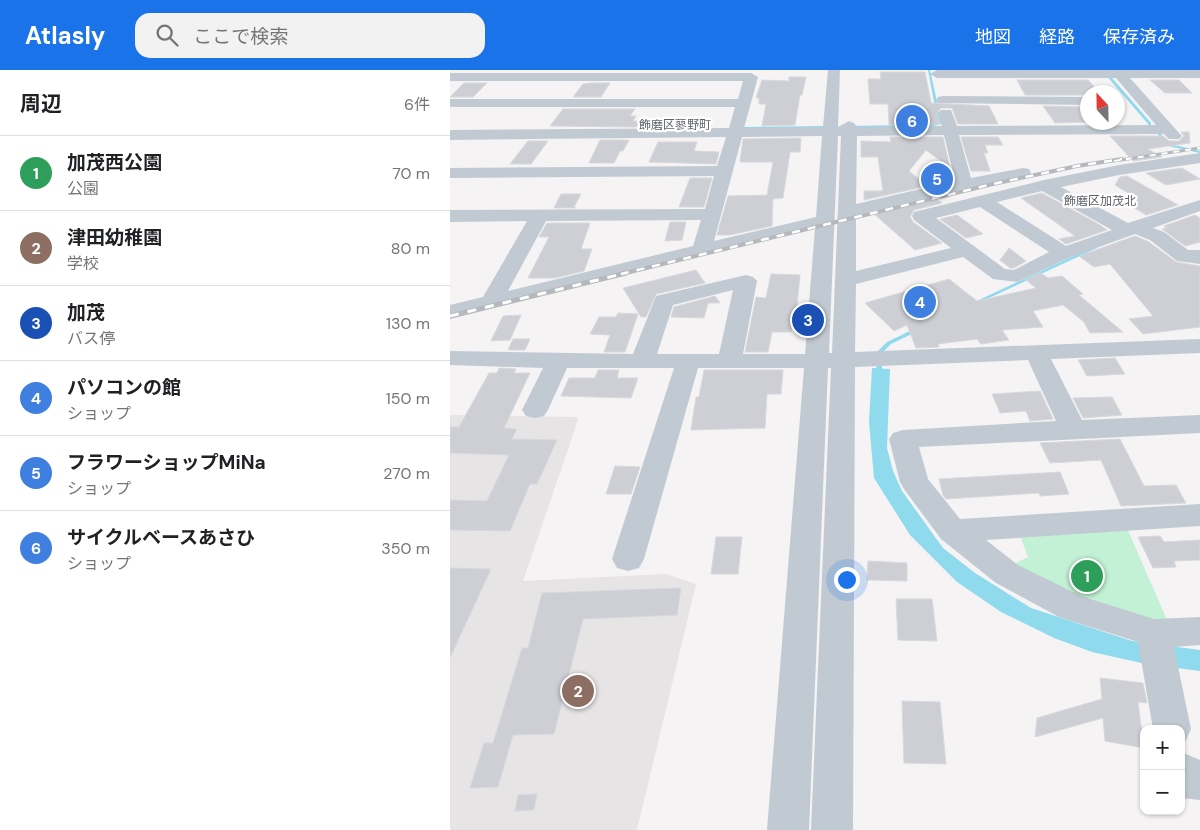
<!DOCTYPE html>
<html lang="ja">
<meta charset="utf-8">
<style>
:root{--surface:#fff;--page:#f2f2f2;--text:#202124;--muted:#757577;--line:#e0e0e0;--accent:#1a73e8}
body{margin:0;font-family:"DM Sans","Noto Sans JP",sans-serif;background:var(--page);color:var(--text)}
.controls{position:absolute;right:15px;bottom:15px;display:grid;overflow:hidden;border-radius:10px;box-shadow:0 1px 4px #0004}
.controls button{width:45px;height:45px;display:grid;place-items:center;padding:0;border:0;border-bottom:1px solid var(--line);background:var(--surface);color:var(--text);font:25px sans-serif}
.compass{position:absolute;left:630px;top:15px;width:45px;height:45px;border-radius:50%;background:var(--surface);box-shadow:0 1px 4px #0004;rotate:338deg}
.you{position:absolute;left:396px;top:509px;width:18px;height:18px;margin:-12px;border:4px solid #fff;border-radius:50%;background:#1a73e8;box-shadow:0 0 0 8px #1a73e833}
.badge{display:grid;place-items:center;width:32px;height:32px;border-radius:50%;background:var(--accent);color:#fff;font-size:16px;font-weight:700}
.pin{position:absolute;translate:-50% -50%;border:2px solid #fff;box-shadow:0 1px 5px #0006}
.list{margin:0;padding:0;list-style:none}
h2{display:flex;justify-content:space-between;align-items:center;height:65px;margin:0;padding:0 20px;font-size:21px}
h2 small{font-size:16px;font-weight:400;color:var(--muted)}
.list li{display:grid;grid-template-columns:32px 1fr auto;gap:15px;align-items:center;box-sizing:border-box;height:75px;padding:0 20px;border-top:1px solid var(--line)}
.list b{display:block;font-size:19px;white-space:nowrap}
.list p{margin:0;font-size:16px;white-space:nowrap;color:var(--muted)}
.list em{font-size:16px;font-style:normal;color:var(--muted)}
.icon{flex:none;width:28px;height:28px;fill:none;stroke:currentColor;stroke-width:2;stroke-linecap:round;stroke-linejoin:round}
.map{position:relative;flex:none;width:750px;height:760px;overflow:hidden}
header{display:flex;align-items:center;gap:30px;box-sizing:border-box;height:70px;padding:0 25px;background:var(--accent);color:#fff}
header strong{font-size:24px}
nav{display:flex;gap:28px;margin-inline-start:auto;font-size:18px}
.search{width:350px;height:45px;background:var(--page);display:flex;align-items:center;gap:12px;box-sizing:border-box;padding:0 18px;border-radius:15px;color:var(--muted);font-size:19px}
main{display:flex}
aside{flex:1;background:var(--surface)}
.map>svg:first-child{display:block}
.education{fill:#e6e4e5}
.green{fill:#c3f1d5}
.water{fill:#90daee}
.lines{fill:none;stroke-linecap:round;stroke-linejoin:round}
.stream{fill:#90daee;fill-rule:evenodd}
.building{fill:#cdcfd5;stroke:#d7d9de}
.minor{fill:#c1cad2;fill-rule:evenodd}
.rail-far2-casing{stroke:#b5b8bd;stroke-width:3}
.rail-far1-casing{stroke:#b5b8bd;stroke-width:4}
.rail-casing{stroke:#b5b8bd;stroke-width:5}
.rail-far2{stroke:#fff;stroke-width:2;stroke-dasharray:6;stroke-linecap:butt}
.rail-far1{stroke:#fff;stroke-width:2.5;stroke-dasharray:8;stroke-linecap:butt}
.rail{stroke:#fff;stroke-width:3;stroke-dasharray:9;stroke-linecap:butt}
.labels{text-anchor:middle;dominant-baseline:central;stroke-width:4.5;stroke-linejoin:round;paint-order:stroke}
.far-quarter-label{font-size:12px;fill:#5f6368;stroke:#fff}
</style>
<header>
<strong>Atlasly</strong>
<div class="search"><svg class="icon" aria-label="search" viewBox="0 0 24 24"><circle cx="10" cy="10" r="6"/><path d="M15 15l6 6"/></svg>ここで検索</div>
<nav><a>地図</a><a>経路</a><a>保存済み</a></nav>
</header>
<main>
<aside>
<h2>周辺<small>6件</small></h2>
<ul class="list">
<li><span class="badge" style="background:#2e9e5b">1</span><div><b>加茂西公園</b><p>公園</p></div><em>70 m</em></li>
<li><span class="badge" style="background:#8d6e63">2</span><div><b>津田幼稚園</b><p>学校</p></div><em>80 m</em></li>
<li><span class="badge" style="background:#1a4fb4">3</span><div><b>加茂</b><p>バス停</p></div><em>130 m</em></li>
<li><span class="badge" style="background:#3f7fe0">4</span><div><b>パソコンの館</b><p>ショップ</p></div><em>150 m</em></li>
<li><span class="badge" style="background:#3f7fe0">5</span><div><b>フラワーショップMiNa</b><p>ショップ</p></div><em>270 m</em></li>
<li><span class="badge" style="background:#3f7fe0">6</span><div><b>サイクルベースあさひ</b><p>ショップ</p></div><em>350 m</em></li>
</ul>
</aside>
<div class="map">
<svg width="750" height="760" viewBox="0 0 750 760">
<rect width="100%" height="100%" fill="#f5f3f3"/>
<!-- education -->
<path class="education" d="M 0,345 L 127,347 L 128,350 L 73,511 L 216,504 L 246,514 L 187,760 L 0,760 Z"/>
<!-- green -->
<path class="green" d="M 677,458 L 717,550 L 674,545 L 558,497 L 578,487 L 569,463 Z"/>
<!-- water -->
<path class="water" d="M 422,298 L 440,299 L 437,378 L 443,401 L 452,421 L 493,478 L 525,503 L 581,538 L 682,571 L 750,580 L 750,601 L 696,594 L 642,582 L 604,568 L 551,542 L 507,512 L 460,465 L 424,408 L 419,352 Z"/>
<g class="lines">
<!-- stream -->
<path class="stream" d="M 478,0 L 480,0 L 492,54 L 479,57 L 478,57 L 478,55 L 488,53 Z
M 655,2 L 657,2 L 701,53 L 701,55 L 699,55 L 655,4 Z
M 457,55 L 458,55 L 458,57 L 399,58 L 397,57 L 399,56 Z
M 374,56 L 375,56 L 375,58 L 293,59 L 291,58 L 293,57 Z
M 708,63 L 710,63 L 720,74 L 750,81 L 750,83 L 718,76 L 708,65 Z
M 643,177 L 647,178 L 524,235 L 520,235 L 520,234 Z
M 466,258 L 468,259 L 468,261 L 441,274 L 432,283 L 432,306 L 429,308 L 427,307 L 426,306 L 427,282 L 437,272 Z"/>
</g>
<!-- building -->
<path class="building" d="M 430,2 L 475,2 L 481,33 L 539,36 L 548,54 L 508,54 L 502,38 L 491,38 L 487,43 L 490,54 L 439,55 L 438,34 L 420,34 L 418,9 L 431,9 Z
M 339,7 L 356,7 L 352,25 L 350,25 L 345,55 L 312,56 L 316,34 L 309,34 L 309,28 L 306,28 L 312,10 L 339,11 Z
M 567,10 L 638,10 L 649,22 L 638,22 L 638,25 L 575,25 Z
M 700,10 L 729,10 L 742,23 L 715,23 Z
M 14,13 L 37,13 L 23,27 L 0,27 Z
M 141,13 L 160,13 L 151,27 L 123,27 L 133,14 Z
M 593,36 L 638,37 L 638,52 L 605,53 Z
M 113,39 L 185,39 L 180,46 L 186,46 L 183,51 L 190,51 L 186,57 L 100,56 Z
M 731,62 L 739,62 L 740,73 L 698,79 L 712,87 L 683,91 L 660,66 L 713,66 L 719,71 L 729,71 L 734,66 Z
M 440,67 L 493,67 L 500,98 L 476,80 L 459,101 L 477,116 L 414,130 L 414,121 L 433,121 L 428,87 L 411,87 L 411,71 L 441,72 Z
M 511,67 L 548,67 L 553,75 L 535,75 L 538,83 L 534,83 L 540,101 L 521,101 Z
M 351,68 L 350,82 L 340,82 L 333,128 L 323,129 L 322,156 L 279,165 L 267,165 L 278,126 L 317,125 L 323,92 L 290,92 L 293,69 Z
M 150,70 L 179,70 L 173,81 L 170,81 L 164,93 L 139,93 Z
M 78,71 L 98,71 L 81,94 L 60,94 Z
M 208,72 L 247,72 L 244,81 L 269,82 L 266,94 L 199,92 Z
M 732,98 L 750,109 L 716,115 L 696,103 Z
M 677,106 L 728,135 L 696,145 L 670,129 L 683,126 L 665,115 L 670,107 Z
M 240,108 L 262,108 L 254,137 L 229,137 Z
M 592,123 L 650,155 L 657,160 L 616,174 L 609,169 L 625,166 L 571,128 Z
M 111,124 L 131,124 L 124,137 L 126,138 L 104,138 Z
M 485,128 L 492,133 L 464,140 L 460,147 L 463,152 L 492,173 L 465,180 L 423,143 Z
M 507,145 L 533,164 L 516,168 L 490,149 Z
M 745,145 L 750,148 L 750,172 L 735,176 L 712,159 L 717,158 L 714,156 Z
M 220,152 L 236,152 L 232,170 L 215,171 Z
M 97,153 L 140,153 L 131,179 L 142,179 L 134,201 L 105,208 L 78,208 L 99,167 L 89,167 Z
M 685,166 L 699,172 L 726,192 L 750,196 L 750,257 L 693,264 L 679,249 L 703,246 L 660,194 L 644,197 L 629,186 Z
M 559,178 L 576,191 L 564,198 L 560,198 L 550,190 Z
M 246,200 L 255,213 L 206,224 L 196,247 L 191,247 L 173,218 Z
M 591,203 L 598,208 L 612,206 L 633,224 L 629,225 L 673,262 L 640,263 L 634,252 L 613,235 L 583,241 L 593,257 L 552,260 L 559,270 L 531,274 L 527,269 L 488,274 L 489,277 L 466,278 L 457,255 L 444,261 L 415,233 L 499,209 L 527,231 L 586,218 L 576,210 Z
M 321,204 L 350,205 L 346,246 L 343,246 L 341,262 L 322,262 L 318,282 L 295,282 L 306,227 L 316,228 Z
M 265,226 L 270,233 L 258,233 L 254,248 L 221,247 L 224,237 Z
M 168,243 L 188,244 L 175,282 L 154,282 L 160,265 L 140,264 L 149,247 L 166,247 Z
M 71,245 L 60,270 L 41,271 L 53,246 Z
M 63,269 L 80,269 L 75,280 L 58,280 Z
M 665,288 L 675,304 L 637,306 L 628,290 Z
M 49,298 L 66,299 L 64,303 L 80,303 L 54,358 L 67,359 L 62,369 L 107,370 L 87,414 L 80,414 L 60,461 L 0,460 L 0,430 L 37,431 L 59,385 L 0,383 L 0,357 L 9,357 L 39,303 L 47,303 Z
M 148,300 L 169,300 L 167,308 L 188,308 L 181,328 L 111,326 L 119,308 L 145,308 Z
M 254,300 L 333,300 L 331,324 L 317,324 L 315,358 L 241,360 L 246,327 L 249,327 Z
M 590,321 L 603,349 L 580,351 L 576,341 L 550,343 L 542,324 Z
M 662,327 L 672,345 L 633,348 L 623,328 Z
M 670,369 L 694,416 L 726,415 L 736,433 L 671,436 L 651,390 L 600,393 L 590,373 Z
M 165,396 L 190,397 L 181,424 L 156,424 Z
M 610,402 L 619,424 L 590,426 L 589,423 L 496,429 L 493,425 L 489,409 Z
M 710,466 L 714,472 L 750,470 L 750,490 L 724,491 L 726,497 L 703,498 L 688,467 Z
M 266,467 L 292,467 L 288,504 L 261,504 Z
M 418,491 L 457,493 L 457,511 L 417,510 Z
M 0,498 L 41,499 L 0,588 Z
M 231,518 L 227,545 L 133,549 L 104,664 L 63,665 L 48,717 L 20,718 L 34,673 L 43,673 L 72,578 L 78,578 L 92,523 Z
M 446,529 L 482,529 L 487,571 L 448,570 Z
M 650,608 L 693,613 L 697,633 L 688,632 L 694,678 L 655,671 L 653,648 L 585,667 L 587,648 L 652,629 Z
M 452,631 L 490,632 L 496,694 L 454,693 Z
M 87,724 L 84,740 L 65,741 L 68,725 Z"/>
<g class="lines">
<!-- minor -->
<path class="minor" d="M 378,0 L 390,0 L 388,57 L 399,51 L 404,53 L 407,57 L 492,56 L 489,43 L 491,40 L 501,40 L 507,56 L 706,55 L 666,8 L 487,8 L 480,4 L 487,0 L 750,0 L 750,8 L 680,8 L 729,63 L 732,66 L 729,69 L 719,69 L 714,64 L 509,65 L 521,108 L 573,98 L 579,99 L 581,103 L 579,107 L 573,108 L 514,119 L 406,145 L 406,201 L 501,178 L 464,150 L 462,146 L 464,142 L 594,110 L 669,95 L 750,83 L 750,93 L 669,105 L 611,117 L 678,153 L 750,130 L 750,141 L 703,158 L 714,162 L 738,180 L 750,180 L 750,194 L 727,191 L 700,170 L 685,164 L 621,187 L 567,212 L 543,209 L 513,187 L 406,214 L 405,282 L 750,269 L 750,283 L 601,289 L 632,350 L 750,345 L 750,363 L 469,377 L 478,409 L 510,449 L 750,434 L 750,456 L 536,470 L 568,495 L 631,526 L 704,549 L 750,547 L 750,575 L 724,577 L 741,659 L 735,672 L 731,673 L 731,659 L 703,659 L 688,572 L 609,547 L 546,513 L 491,469 L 454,419 L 450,412 L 439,369 L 443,363 L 453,360 L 606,351 L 578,290 L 405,297 L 403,760 L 361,760 L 381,298 L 378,298 L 359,760 L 317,760 L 354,298 L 248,298 L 194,489 L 189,498 L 178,501 L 167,498 L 162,489 L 224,298 L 117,298 L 98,340 L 94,346 L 85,348 L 76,346 L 72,340 L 93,298 L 0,295 L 0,281 L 183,284 L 206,226 L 296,205 L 303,207 L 307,211 L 293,284 L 355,284 L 365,158 L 0,249 L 0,235 L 33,227 L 77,151 L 0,152 L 0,140 L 255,139 L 264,106 L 0,108 L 0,98 L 267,96 L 276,67 L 0,70 L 0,60 L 279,58 L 285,37 L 0,37 L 0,29 L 288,29 L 293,11 L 0,11 L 0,3 L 301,3 L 308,7 L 294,58 L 373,57 ZM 494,65 L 505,111 L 406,134 L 407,66 ZM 372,66 L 366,147 L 264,171 L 292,67 ZM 388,66 L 391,66 L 382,283 L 379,283 ZM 592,121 L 662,160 L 616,176 L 547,132 ZM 530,137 L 599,182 L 564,200 L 555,199 L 486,148 ZM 251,150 L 243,176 L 58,221 L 96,151 ZM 283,220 L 269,284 L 207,284 L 223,235 Z
M 493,26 L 638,27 L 638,35 L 488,33 L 486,30 L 488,27 Z
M 731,682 L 750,690 L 750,730 L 731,728 Z"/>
<!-- rail-far2 casing -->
<g class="rail-far2-casing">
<path id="rail-far2" d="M 664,91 L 750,78"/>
</g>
<!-- rail-far1 casing -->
<g class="rail-far1-casing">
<path id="rail-far1" d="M 171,204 L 543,114 L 627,96 L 672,89"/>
</g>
<!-- rail casing -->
<g class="rail-casing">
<path id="rail" d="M 0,246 L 176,203"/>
</g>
<!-- rail-far2 -->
<use href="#rail-far2" class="rail-far2"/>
<!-- rail-far1 -->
<use href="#rail-far1" class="rail-far1"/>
<!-- rail -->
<use href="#rail" class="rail"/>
</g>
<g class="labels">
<!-- far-quarter labels -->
<g class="far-quarter-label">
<text x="225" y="55">飾磨区蓼野町</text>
<text x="650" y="131">飾磨区加茂北</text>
</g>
</g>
</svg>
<div class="controls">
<button>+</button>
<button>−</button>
</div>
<svg class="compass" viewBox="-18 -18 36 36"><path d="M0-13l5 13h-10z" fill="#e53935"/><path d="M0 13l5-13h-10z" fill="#757577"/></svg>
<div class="you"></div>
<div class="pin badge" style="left:637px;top:506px;background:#2e9e5b">1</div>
<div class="pin badge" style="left:128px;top:621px;background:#8d6e63">2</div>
<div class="pin badge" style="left:358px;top:250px;background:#1a4fb4">3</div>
<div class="pin badge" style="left:470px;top:232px;background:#3f7fe0">4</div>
<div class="pin badge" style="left:487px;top:109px;background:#3f7fe0">5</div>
<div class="pin badge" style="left:462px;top:51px;background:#3f7fe0">6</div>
</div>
</main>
